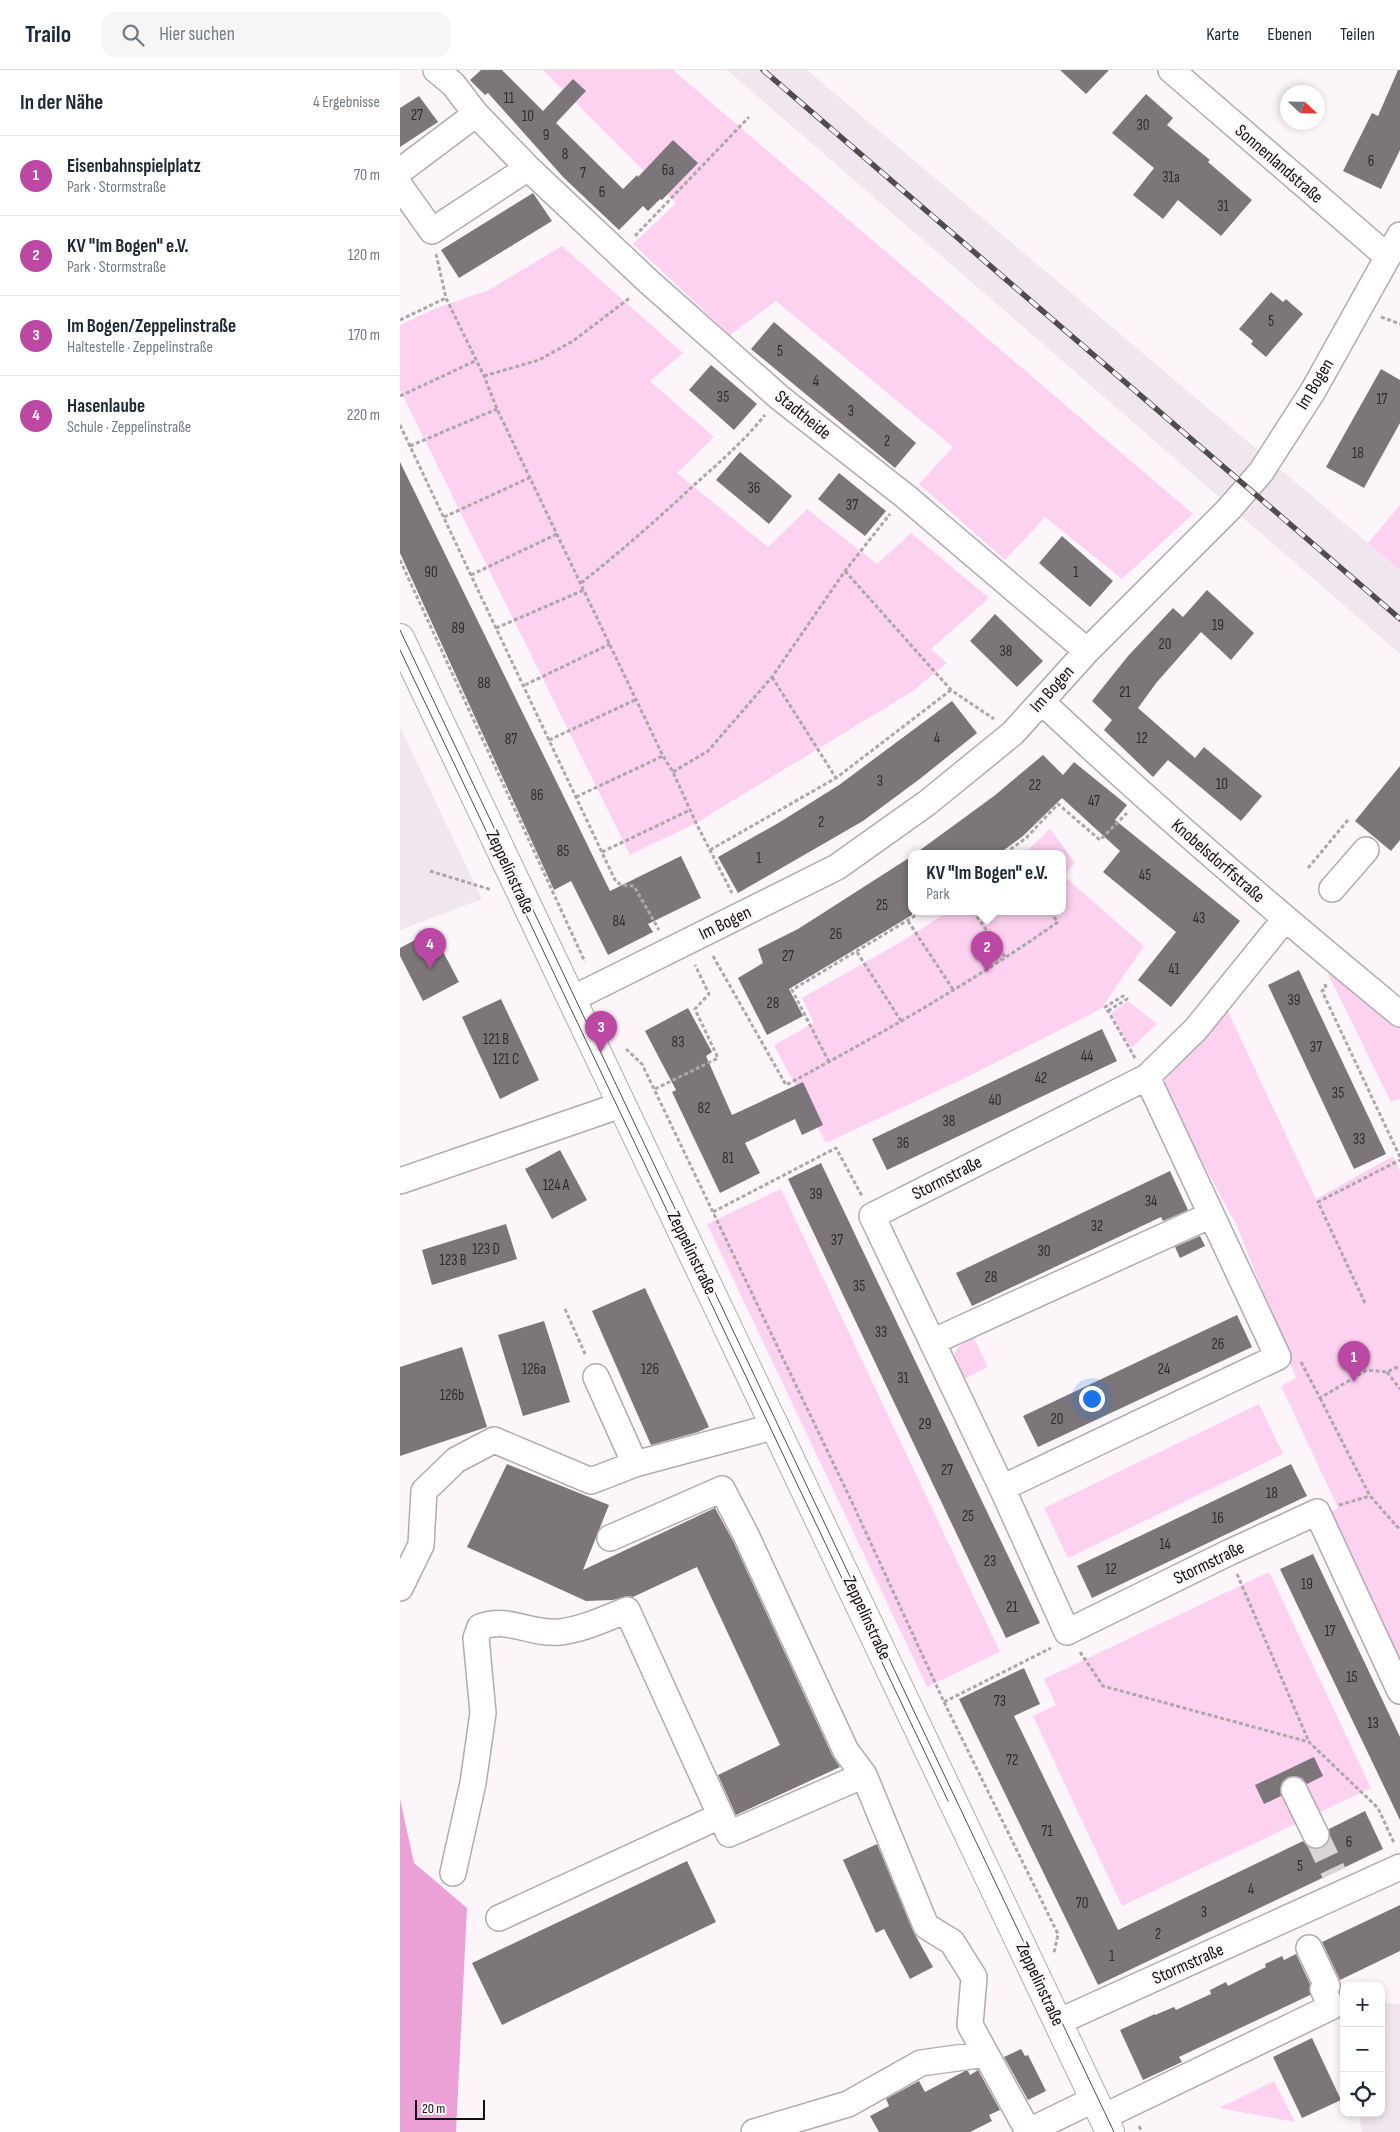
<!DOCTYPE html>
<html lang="de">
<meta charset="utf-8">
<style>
:root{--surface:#fff;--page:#f6f6f7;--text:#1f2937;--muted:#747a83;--line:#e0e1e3;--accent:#bb48a2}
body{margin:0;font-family:"Sofia Sans Condensed",sans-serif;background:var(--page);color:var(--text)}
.controls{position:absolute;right:15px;bottom:15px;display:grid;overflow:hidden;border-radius:10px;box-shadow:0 2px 8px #0003}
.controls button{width:45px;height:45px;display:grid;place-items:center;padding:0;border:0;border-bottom:1px solid var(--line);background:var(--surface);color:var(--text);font:25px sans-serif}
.compass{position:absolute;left:880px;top:15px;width:45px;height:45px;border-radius:50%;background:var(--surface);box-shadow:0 2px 8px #0003;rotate:112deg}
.scale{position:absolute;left:15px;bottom:12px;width:70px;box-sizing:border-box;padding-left:5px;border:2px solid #141213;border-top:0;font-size:14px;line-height:18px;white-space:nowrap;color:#141213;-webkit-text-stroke:4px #fcf6fa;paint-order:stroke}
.you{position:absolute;left:691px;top:1328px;width:18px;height:18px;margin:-12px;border:4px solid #fff;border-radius:50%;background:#1a73e8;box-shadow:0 0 0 8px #1a73e833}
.badge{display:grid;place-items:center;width:32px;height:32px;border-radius:50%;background:var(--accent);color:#fff;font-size:16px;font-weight:700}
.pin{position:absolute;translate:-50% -41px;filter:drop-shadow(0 1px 2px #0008)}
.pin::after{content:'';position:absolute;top:26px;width:18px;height:15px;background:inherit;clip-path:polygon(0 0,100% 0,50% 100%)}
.popup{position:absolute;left:508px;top:780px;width:158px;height:65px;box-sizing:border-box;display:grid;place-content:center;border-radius:10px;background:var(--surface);filter:drop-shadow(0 1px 4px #0005);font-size:16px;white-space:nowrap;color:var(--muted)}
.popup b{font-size:19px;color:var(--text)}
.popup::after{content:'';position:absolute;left:50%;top:100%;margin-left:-10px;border:10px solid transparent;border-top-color:var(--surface)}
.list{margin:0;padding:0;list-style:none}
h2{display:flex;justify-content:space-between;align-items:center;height:65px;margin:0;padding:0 20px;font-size:21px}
h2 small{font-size:16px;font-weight:400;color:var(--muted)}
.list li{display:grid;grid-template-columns:32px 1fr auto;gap:15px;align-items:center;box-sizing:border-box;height:80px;padding:0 20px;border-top:1px solid var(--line)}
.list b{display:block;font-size:19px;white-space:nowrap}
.list p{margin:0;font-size:16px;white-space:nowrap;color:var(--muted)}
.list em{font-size:16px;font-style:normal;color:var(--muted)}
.icon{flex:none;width:28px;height:28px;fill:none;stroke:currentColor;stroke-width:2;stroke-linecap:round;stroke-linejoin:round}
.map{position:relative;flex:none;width:1000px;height:2062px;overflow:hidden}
header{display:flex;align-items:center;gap:30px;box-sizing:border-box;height:70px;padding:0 25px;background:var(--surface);border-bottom:1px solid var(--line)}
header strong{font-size:24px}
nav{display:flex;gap:28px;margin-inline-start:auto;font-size:18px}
.search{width:350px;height:45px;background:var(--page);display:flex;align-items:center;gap:12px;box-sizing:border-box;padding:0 18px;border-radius:15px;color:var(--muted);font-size:19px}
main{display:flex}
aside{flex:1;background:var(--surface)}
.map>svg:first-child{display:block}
.built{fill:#f2e6ee}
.green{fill:#fdd1f0}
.forest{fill:#eba1d6}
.building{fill:#7c767a}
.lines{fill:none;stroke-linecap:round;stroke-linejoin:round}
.minor-tunnel{stroke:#d9d4d7;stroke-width:25;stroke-dasharray:25 12;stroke-linecap:butt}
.minor-casing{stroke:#b1abaf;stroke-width:28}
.major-casing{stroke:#b1abaf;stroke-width:30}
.path{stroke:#aba7aa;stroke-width:3;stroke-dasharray:4 2.5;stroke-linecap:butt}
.minor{stroke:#fff;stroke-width:25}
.major{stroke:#fff;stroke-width:28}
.tram{stroke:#4f4c4e;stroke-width:1}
.rail-casing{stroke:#4f4c4e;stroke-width:5.5}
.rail{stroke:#fcf6fa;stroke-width:4;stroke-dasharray:11;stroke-linecap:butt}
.labels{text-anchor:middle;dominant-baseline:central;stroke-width:4.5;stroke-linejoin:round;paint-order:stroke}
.number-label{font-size:15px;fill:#2e2b2d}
.street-label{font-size:18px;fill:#141213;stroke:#fcf6fa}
</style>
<header>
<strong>Trailo</strong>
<div class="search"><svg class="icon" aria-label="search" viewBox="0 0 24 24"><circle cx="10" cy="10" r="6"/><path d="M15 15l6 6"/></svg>Hier suchen</div>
<nav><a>Karte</a><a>Ebenen</a><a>Teilen</a></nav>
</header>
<main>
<aside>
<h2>In der Nähe<small>4 Ergebnisse</small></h2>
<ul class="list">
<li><span class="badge">1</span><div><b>Eisenbahnspielplatz</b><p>Park · Stormstraße</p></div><em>70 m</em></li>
<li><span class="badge">2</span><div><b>KV &quot;Im Bogen&quot; e.V.</b><p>Park · Stormstraße</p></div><em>120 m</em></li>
<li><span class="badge">3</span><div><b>Im Bogen/Zeppelinstraße</b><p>Haltestelle · Zeppelinstraße</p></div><em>170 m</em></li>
<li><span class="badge">4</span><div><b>Hasenlaube</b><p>Schule · Zeppelinstraße</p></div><em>220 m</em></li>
</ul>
</aside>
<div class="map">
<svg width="1000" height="2062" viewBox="0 0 1000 2062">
<rect width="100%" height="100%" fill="#fcf6fa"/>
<!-- built -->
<path class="built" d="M 327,0 L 407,0 L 1000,500 L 1000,584 Z
M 0,657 L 82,829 L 0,860 Z
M 981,1933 L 1000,1934 L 1000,2062 L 962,2062 L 958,2043 L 981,2043 Z"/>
<!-- green -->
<path class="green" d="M 143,0 L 273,0 L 793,444 L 722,509 L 645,447 L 605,490 L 519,414 L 553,377 L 376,231 L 330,265 L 233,174 L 276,133 Z
M 162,176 L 283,283 L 250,311 L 314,367 L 277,403 L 368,477 L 407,439 L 477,494 L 511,463 L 589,528 L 531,579 L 547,593 L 513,621 L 296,753 L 230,785 L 0,320 L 0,255 L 34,239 L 89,220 Z
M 1000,435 L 1000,500 L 968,473 Z
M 650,759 L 675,793 L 664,806 L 744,876 L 701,939 L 565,1008 L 426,1073 L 374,975 L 414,953 L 402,928 L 501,872 L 549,841 L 662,841 L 662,783 L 625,783 Z
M 928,904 L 945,910 L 1000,957 L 1000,1028 L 991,1032 Z
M 728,931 L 757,954 L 731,978 L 711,943 Z
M 824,933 L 916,1129 L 993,1086 L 1000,1101 L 1000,1610 L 929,1443 L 938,1438 L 881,1316 L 896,1308 L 838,1158 L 761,1015 Z
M 381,1119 L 600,1582 L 527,1617 L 307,1154 Z
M 573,1266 L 588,1297 L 562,1310 C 551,1289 550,1278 573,1266 Z
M 859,1334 L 883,1384 L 668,1488 L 644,1438 Z
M 869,1502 L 971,1718 L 722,1836 L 633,1646 L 656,1635 L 644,1609 Z
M 874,2011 L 895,2052 L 819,2038 Z"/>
<!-- forest -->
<path class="forest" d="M 0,1729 L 14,1793 L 67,1838 L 56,2062 L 0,2062 Z"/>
<!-- building -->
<path class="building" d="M 81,0 L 102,0 L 143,41 L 173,9 L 186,21 L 156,53 L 223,119 L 237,105 L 238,107 L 273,70 L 298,93 L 262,130 L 260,129 L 248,141 L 243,136 L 219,160 L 164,108 L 88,23 L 85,25 L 70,10 Z
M 660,0 L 709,0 L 686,24 Z
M 998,0 L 1000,0 L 1000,80 L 981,119 L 943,101 L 972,43 L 978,46 Z
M 746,24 L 773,48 L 767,55 L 810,90 L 808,92 L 852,130 L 821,166 L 778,130 L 763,149 L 733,125 L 754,98 L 712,63 Z
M 19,26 L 38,52 L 0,77 L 0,38 Z
M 133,123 L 152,151 L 59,208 L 41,180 Z
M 871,222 L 883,232 L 886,229 L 903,244 L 866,287 L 851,274 L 853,271 L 839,259 Z
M 374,252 L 516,373 L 495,398 L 351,279 Z
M 311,295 L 357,334 L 334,360 L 289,320 Z
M 981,299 L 1000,310 L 1000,353 L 964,418 L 926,397 Z
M 340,382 L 392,426 L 369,454 L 316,410 Z
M 0,392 L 210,821 L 281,786 L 301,828 L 248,854 L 253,862 L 208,885 L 171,811 L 154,820 L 0,483 Z
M 439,403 L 486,441 L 465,466 L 418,429 Z
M 662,466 L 713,511 L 690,537 L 639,493 Z
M 807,520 L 854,563 L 831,590 L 801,562 L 757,612 L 738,638 L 795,688 L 804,677 L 862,726 L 841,751 L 768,690 L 753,707 L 704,660 L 712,650 L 692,631 L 728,586 L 773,538 L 783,547 Z
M 595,544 L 643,591 L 617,617 L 570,571 Z
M 552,631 L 577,663 L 521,708 L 463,751 L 338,823 L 318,787 L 380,752 L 439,715 Z
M 643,685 L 663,705 L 674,692 L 727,735 L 715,750 L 840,851 L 771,937 L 738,910 L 776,862 L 703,802 L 720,781 L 662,728 L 623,766 L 600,783 L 516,783 L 594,726 Z
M 1000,696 L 1000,770 L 991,781 L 955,751 Z
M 512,786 L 512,845 L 389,919 L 403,946 L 367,965 L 338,908 L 363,893 L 358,879 L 398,859 Z
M 32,861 L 59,912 L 23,931 L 0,886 L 0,878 Z
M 899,900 L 986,1084 L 954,1099 L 868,915 Z
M 101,929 L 139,1010 L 100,1029 L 62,947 Z
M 288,938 L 312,982 L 306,986 L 332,1045 L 403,1012 L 423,1055 L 402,1065 L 395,1049 L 345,1073 L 360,1103 L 320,1123 L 272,1022 L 276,1020 L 245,961 Z
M 702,959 L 717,991 L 487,1100 L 472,1069 Z
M 160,1080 L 187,1130 L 152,1149 L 125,1099 Z
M 421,1093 L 640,1553 L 606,1568 L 388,1109 Z
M 770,1101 L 788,1140 L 763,1151 L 761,1147 L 572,1236 L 556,1203 Z
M 106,1154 L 117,1189 L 32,1215 L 22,1180 Z
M 800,1166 L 805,1176 L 780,1188 L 775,1177 Z
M 245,1218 L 309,1357 L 298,1362 L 251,1375 L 192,1241 Z
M 837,1245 L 852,1277 L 638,1377 L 623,1346 Z
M 144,1251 L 170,1332 L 123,1346 L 98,1265 Z
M 62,1277 L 87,1357 L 0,1386 L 0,1297 Z
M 107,1394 L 209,1435 L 183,1500 L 315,1438 L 333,1471 L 433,1687 L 440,1697 L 336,1745 L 318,1705 L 380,1675 L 297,1497 L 233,1527 L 228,1526 L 213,1530 L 186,1531 L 67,1477 Z
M 891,1394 L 907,1426 L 692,1528 L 677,1496 Z
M 913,1484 L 1000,1667 L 1000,1750 L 880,1499 Z
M 624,1598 L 640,1634 L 614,1646 L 718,1860 L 903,1771 L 908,1777 L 915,1779 L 922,1778 L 928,1773 L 930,1766 L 929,1759 L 965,1741 L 983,1779 L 698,1915 L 559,1629 Z
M 914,1687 L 923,1706 L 907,1714 L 902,1708 L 895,1706 L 888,1707 L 882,1712 L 880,1720 L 881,1726 L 864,1734 L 855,1715 Z
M 477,1774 L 513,1861 L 533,1897 L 510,1909 L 484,1859 L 476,1863 L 443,1790 Z
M 287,1791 L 316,1852 L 102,1955 L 72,1893 Z
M 1000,1835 L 1000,1881 L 940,1910 L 922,1872 Z
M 896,1884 L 910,1914 L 910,1925 L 779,1987 L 782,1992 L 743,2010 L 720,1960 L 755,1944 L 755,1945 L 774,1937 L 776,1940 L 811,1924 L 810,1920 L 826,1912 L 828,1916 L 866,1897 L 865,1894 L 882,1886 L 884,1890 Z
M 912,1968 L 941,2030 L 902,2048 L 873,1987 Z
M 621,1979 L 625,1986 L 628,1985 L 646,2021 L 628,2030 L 604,1987 Z
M 578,2000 L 600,2040 L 589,2045 L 592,2051 L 570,2062 L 479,2062 L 470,2046 L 489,2036 L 486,2029 L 519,2011 L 525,2022 L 565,2001 L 568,2001 L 570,2005 Z"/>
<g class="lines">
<!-- minor-tunnel -->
<path class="minor-tunnel" d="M 916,1765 L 934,1803"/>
<!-- minor casing -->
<g class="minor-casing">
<path id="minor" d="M 36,0 L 53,14 L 76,44 L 128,98 L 249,212 L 380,328 L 505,426 L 687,581
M 771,0 L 988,187
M 0,101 L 76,44
M 0,116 L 32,161 L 128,98
M 642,632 C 757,740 877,843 1000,944
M 932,819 L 966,780
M 885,849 L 796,959 L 747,1007 L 472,1146 L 602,1418 L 667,1562 L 828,1483 L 917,1442 L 1000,1621
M 172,929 L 437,797 L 527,733 L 613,663 L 687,581 L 829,439 L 861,402 L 913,321 L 1000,165
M 0,1111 L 221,1035
M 532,1272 L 811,1145
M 196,1307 L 235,1394 L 376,1356
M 602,1418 L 878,1287 L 747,1007
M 210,1468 L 322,1419 L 346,1465 L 446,1681 L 464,1705 L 526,1856 L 552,1872 L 574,1907 L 570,1955 L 628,2061
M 0,1518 L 21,1475 L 24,1421 L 56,1390 L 94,1370 L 191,1411 L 235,1394
M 894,1720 L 916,1765
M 53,1803 L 73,1713 L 83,1643 L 76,1568 L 80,1557 C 109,1546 130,1565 160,1562 C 183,1559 205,1549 227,1540 L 329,1764 L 464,1705
M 99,1848 L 320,1746
M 909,1878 L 927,1916
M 658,1952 L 1000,1797
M 703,2047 L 931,1937 L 923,1919
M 354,2062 L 448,2034 L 521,1993 L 586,1984
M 627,2062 L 695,2029"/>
</g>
<!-- major casing -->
<g class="major-casing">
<path id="major" d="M 0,568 L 710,2062"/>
</g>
<!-- path -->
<path class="path" d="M 235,166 L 349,47
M 36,184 L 46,228 L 84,306 L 97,339 L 263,686 L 273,702 L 296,753 L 332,823
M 981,247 L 1000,254
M 0,250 L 46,228
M 84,306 L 139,290 L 173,271 L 231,227
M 0,326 L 75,291
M 0,355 L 216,812 L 222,815 L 234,816 L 259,860
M 10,376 L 97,339
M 44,447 L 129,408
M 0,490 L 185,892
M 445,501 L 551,620 L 594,649
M 71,505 L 157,464
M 181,513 C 220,482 258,449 294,415 C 319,393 344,371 365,345
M 96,558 L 184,520
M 372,607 L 436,708
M 125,615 L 210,574
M 149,670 L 237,629
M 273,702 L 308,681 L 372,607 L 445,501 L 490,444
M 176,727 L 263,686
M 310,780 L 436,708 L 551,620
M 202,782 L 290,740
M 605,783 L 626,768 L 658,734 L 700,770 L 727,743
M 908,798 L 948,750
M 30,801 L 92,820
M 573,841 L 606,888
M 508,851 L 554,921
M 457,882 L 501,951
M 313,886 L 386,1015 C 479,965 571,913 658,852 L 649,841
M 925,914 L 926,918 L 922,921 L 1000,1087
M 708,941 L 727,929 L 723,926 L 705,937 L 708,941 L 735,988
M 226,979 L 242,994 L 450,1428 L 544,1632 L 658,1864 L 654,1883
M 429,992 L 392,920 L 523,841
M 255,1019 L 318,988 L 295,939 L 309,924 L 295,895
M 313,1142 L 436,1078 L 462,1126
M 965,1233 L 918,1132 L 1000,1090
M 165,1239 L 186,1286
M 901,1292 L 920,1328 L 967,1300 L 987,1302 L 1000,1296
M 987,1302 L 1000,1319
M 920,1328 L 970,1426 L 1000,1460
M 939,1435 L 970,1426
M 837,1504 L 909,1672
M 680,1582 L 703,1616 L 909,1672 L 978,1738 L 994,1773
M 544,1632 L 651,1578
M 739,2056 L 742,2062"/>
<!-- minor -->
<use href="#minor" class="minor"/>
<!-- major -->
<use href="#major" class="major"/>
<!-- tram -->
<path class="tram" d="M 0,560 L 714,2062
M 0,580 L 548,1731"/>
<!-- rail casing -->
<g class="rail-casing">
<path id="rail" d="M 363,0 L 1000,549"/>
</g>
<!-- rail -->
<use href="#rail" class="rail"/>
</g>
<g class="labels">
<!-- number labels -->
<g class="number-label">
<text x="109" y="28">11</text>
<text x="17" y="45">27</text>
<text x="128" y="46">10</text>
<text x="743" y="55">30</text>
<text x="146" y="65">9</text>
<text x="165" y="84">8</text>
<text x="971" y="91">6</text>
<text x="268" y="100">6a</text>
<text x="183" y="103">7</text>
<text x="771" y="107">31a</text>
<text x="202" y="122">6</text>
<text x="823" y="136">31</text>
<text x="871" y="251">5</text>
<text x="380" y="281">5</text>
<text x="416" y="311">4</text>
<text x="323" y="327">35</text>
<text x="982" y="329">17</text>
<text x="451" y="341">3</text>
<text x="487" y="371">2</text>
<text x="958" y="383">18</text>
<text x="354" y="418">36</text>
<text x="452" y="435">37</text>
<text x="31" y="502">90</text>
<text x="676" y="502">1</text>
<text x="818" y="555">19</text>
<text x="58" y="558">89</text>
<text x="765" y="574">20</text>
<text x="606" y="581">38</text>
<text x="84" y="613">88</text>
<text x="725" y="622">21</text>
<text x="537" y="668">4</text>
<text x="742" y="668">12</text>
<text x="111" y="669">87</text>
<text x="480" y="711">3</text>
<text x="822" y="714">10</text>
<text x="635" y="715">22</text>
<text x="137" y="725">86</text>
<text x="694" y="731">47</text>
<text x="421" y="752">2</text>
<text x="163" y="781">85</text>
<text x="359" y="788">1</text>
<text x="745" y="805">45</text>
<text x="482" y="835">25</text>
<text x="799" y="848">43</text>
<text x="219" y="851">84</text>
<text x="436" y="864">26</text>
<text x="388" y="886">27</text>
<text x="774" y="899">41</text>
<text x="894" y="930">39</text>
<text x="373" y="933">28</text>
<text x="96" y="969">121 B</text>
<text x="278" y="972">83</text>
<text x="916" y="977">37</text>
<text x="687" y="986">44</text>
<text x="106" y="989">121 C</text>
<text x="641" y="1008">42</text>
<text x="938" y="1023">35</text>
<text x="595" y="1030">40</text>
<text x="304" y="1038">82</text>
<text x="549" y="1051">38</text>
<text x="959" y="1069">33</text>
<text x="503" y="1073">36</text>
<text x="328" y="1088">81</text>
<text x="156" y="1115">124 A</text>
<text x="416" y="1124">39</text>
<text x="751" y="1131">34</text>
<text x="697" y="1156">32</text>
<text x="437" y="1170">37</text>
<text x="86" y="1179">123 D</text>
<text x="644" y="1181">30</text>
<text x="53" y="1190">123 B</text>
<text x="591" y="1207">28</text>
<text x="459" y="1216">35</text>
<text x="481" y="1262">33</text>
<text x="818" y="1274">26</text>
<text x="134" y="1299">126a</text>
<text x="250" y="1299">126</text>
<text x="764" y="1299">24</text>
<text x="503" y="1308">31</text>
<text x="52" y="1325">126b</text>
<text x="657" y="1349">20</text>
<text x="525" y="1354">29</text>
<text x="547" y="1400">27</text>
<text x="872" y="1423">18</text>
<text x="568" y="1446">25</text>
<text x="818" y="1448">16</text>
<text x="765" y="1474">14</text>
<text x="590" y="1491">23</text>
<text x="711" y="1499">12</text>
<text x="907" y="1514">19</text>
<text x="612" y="1537">21</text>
<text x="930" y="1561">17</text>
<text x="952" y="1607">15</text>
<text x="600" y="1631">73</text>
<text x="973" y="1653">13</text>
<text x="612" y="1690">72</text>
<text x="647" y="1761">71</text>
<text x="949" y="1772">6</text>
<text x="900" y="1796">5</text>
<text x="851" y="1819">4</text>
<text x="682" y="1833">70</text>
<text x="804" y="1842">3</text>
<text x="758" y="1864">2</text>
<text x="712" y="1886">1</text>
</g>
<!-- street labels -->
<g class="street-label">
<text transform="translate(879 94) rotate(41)">Sonnenlandstraße</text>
<text transform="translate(915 314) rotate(-59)">Im Bogen</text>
<text transform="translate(403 345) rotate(39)">Stadtheide</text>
<text transform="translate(652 619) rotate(-48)">Im Bogen</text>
<text transform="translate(818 791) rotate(41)">Knobelsdorffstraße</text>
<text transform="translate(110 802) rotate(65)">Zeppelinstraße</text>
<text transform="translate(325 853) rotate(-26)">Im Bogen</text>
<text transform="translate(547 1108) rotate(-27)">Stormstraße</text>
<text transform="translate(292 1183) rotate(64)">Zeppelinstraße</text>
<text transform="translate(809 1493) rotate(-26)">Stormstraße</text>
<text transform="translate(467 1548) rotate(65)">Zeppelinstraße</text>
<text transform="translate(788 1894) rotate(-24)">Stormstraße</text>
<text transform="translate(640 1914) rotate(65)">Zeppelinstraße</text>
</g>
</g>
</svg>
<div class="controls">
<button>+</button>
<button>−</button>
<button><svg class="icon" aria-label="locate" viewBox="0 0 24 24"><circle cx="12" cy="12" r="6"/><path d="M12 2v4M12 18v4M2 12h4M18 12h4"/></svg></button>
</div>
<svg class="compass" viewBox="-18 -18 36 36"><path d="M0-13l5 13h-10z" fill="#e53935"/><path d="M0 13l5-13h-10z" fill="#747a83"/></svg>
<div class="scale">20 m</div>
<div class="you"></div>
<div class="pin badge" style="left:954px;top:1312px">1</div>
<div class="pin badge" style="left:587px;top:902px">2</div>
<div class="popup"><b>KV &quot;Im Bogen&quot; e.V.</b>Park</div>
<div class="pin badge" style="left:201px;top:982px">3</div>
<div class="pin badge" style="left:30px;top:899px">4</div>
</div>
</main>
